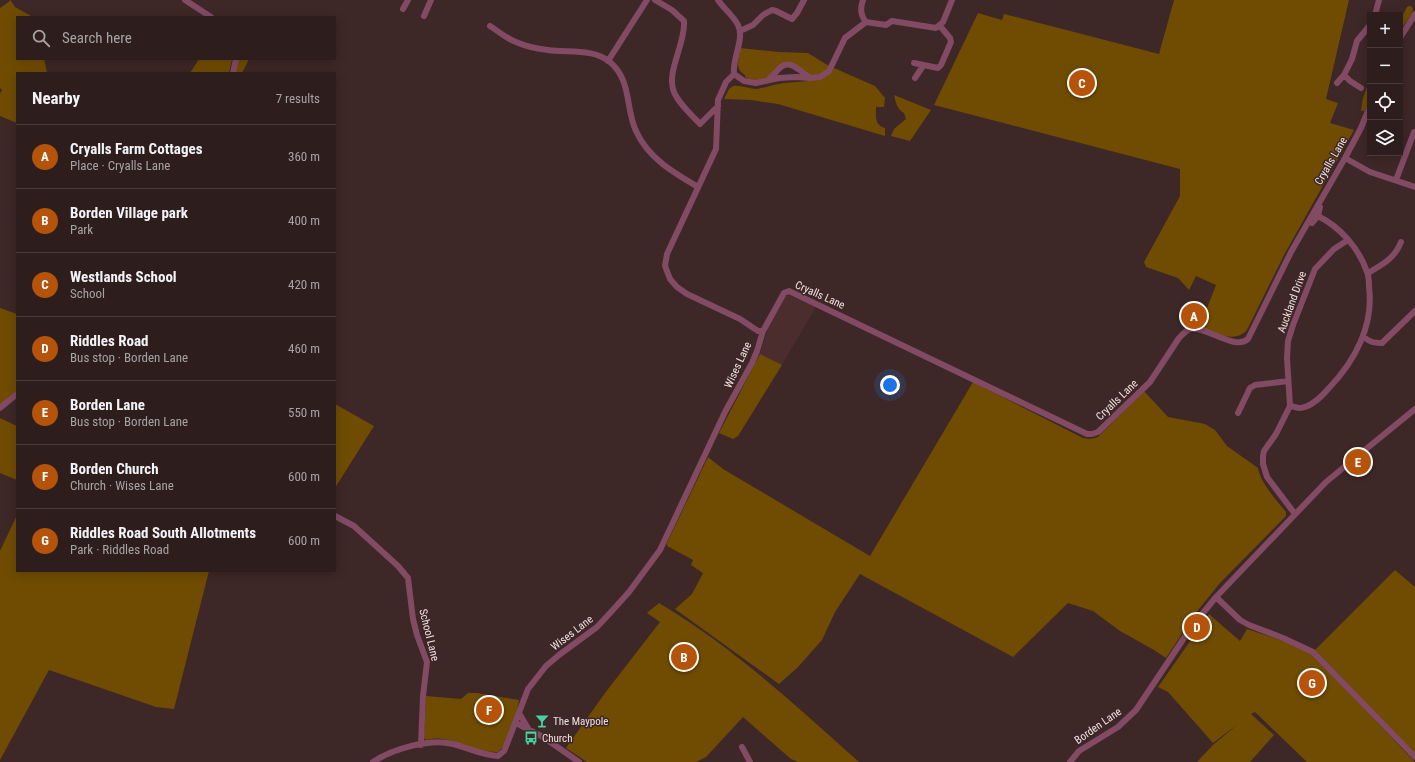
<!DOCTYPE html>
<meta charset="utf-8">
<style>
:root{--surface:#2e1d1d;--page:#362626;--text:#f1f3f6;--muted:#a7a2a4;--line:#493b3b;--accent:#b45309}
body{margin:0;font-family:"Roboto Condensed",sans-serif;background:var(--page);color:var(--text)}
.controls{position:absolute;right:12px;top:12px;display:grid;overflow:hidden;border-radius:0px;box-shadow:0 2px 10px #0003}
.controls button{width:36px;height:36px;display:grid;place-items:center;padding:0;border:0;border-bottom:1px solid var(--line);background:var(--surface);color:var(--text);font:20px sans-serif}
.you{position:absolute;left:890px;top:385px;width:14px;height:14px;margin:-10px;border:3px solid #fff;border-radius:50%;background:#1a73e8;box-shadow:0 0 0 6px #1a73e833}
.badge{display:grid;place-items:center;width:26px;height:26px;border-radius:50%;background:var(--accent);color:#fff;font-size:13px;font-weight:700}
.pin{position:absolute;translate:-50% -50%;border:2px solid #fff;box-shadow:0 1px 4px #0006}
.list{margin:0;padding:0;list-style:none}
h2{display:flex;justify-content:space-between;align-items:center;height:52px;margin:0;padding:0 16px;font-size:17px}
h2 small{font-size:13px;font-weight:400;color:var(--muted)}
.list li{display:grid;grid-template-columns:26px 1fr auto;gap:12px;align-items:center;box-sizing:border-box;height:64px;padding:0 16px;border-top:1px solid var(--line)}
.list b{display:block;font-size:15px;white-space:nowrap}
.list p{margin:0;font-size:13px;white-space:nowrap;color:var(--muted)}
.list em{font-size:13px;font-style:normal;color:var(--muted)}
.icon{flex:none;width:22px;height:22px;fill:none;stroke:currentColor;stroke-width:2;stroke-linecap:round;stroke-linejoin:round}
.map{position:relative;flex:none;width:1415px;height:762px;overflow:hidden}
.search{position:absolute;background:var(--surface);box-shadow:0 2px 10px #0003;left:16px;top:16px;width:320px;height:44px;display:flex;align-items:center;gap:10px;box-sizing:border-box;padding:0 14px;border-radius:0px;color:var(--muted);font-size:15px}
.panel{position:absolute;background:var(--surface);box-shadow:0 2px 10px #0003;left:16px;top:72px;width:320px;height:500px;border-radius:0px}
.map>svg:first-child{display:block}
.built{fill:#4c2d2d}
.green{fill:#6f4c02}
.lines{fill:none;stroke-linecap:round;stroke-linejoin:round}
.minor{stroke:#834a64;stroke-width:6}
.labels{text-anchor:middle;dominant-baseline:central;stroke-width:3;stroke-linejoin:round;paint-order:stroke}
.street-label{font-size:11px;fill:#f0e1e0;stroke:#3e2727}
.poi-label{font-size:11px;fill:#f0e1e0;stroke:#3e2727;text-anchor:start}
</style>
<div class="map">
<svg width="1415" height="762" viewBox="0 0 1415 762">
<rect width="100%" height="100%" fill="#3e2727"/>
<!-- built -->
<path class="built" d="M 789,295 L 816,307 L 782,365 L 760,354 L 768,328 L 783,297 Z"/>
<!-- green -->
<path class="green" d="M 10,0 L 11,0 L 11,1 L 15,7 L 33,17 L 17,17 L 17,59 L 44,59 L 47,73 L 17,73 L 17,123 L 0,116 L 0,94 L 2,90 L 0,88 L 0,8 L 10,1 Z
M 1174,0 L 1349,0 L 1326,99 L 1338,103 L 1330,123 L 1354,130 L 1284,255 L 1248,328 C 1239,344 1213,335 1200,326 L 1216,285 L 1196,276 L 1189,290 L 1178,278 L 1146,267 L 1144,262 L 1180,196 L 1180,169 L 934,105 L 978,13 L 1002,20 L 1004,14 L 1159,54 Z
M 1409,6 L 1411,6 L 1413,9 L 1412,13 L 1400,31 L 1400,20 L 1407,7 Z
M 740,48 L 780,52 L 808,53 L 829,66 L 825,72 L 813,77 L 790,64 C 776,73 762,86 745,77 L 745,75 C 733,67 740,60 740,48 Z
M 199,59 L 232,59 L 229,73 L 190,73 Z
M 238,59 L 249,59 L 242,73 L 235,73 Z
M 834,68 L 875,86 L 885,98 L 884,107 L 876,107 C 876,116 874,125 885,128 L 885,136 L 778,104 L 751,100 L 724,99 L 729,89 L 733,86 C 741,85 749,89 757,89 C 764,88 772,85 779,84 C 800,80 817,85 834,68 Z
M 1370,79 C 1370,91 1370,102 1364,111 L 1361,111 L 1363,98 Z
M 894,95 L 931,110 L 910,141 L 891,136 L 894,129 L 906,119 L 904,113 C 897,109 896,103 894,95 Z
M 0,308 L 17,314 L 17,394 L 0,407 Z
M 760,354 L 782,365 L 738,436 L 733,439 L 719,433 Z
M 973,382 L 1083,438 L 1090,439 L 1098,437 L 1144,391 L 1168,417 L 1205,424 L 1215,430 L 1227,446 L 1258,468 C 1260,482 1277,501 1286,512 L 1286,516 L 1220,583 L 1195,614 L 1166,658 L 1154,650 L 1120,631 L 1093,611 L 1068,603 L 1013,657 L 860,574 L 835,612 L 822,640 L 798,667 L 779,684 L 675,609 L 692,594 L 703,573 L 691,565 L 693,560 L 667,546 L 667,543 L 708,457 L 723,469 L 870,556 Z
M 335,404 L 374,426 L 335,488 Z
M 0,418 L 17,426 L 17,480 L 0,473 Z
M 17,515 L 17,571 L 209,571 L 174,709 L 156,707 L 49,670 L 0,760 L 0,551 Z
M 1395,570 L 1415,587 L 1415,754 L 1315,650 Z
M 659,603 C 732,646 795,705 859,762 L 798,762 L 791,759 L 743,717 L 706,757 L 696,762 L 587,762 L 566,748 L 605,693 L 660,622 L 647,613 Z
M 1209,614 L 1240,641 L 1247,629 L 1286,642 L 1313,655 L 1415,762 L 1307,762 L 1255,712 L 1251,714 L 1274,735 L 1250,762 L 1197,762 L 1213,745 L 1238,724 L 1213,743 L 1168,692 L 1158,687 Z
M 468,693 L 477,693 L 519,700 C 516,718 511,740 498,752 C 478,753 461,741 442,739 C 436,738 431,739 426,740 L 424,738 L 426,696 L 461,699 Z"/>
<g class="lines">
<!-- minor -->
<path class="minor" d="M 185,0 L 211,17
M 655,0 L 672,10 L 684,21 C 686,45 663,75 676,96 C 682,107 692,115 700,124 L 718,106
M 718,0 C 724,9 733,15 738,25 C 745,39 732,58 734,74
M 403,9 L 408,0
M 1375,15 L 1379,0
M 424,16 L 431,0
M 866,22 L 886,25 L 892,21 L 936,28 L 943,22 L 952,0
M 490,26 C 498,31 507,39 516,42 C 525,46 538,49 548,50 C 568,53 593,48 610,62 C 632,81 625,107 636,131 C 648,158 674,173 698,187
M 740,31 L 753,25 L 763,15 L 772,10 L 776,11 L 792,19 L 797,13 L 804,0
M 1400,38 L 1415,14
M 608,61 L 647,0
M 914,63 L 938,68 L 941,65 L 951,42 L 950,38 L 940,26
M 233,73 L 236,59
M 734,74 L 744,81 L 756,83 L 779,78 L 796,77 L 810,78 L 820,77 L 829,71 L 845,38 L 866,22 C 860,15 860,8 863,0
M 915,78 L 923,66
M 769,79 C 774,75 776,71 781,67 C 790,59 801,72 809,77
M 1337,83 L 1344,75
M 1361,88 L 1350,81 L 1344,75 L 1352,59 L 1357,41 L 1370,25
M 1345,158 L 1370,172 L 1415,187
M 1396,180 L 1414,132
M 1312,223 L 1318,216 L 1320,207
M 1368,273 C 1382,265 1395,258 1401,242
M 763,331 L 784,293 L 789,291 L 1087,434 L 1092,434 L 1098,432 L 1150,382 L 1179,338 C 1183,334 1186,330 1191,329 C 1206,326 1235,351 1248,339 L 1291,252 L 1345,158 L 1361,128 L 1370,106
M 1363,336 C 1369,342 1373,343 1382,343 L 1415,311
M 1290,406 C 1293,406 1297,408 1299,408 C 1311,408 1322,396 1329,388 C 1355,361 1374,325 1369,287 C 1369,282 1369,276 1367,272 C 1359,248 1340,227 1318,216
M 0,408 L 17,394
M 1238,413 L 1250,388 L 1255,385 L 1288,381
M 1295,514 L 1267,477 L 1263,464 L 1263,456 L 1264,451 L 1276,434 L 1290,406 L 1287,358 L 1288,341 L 1293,325 L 1315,269 L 1334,249 L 1348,240
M 335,516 L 354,526 L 398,566 L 408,578 L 413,619 L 417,635 L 427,662 L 423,696 L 421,745
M 1216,597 L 1240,620 L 1249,625 L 1283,638 L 1313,652 L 1415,757
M 519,713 L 529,730
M 516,723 L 543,737 L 579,762
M 742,747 L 750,762
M 373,762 C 392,749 430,738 453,744 C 468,748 482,755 498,756 L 504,751 L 507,744 L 528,689 L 546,666 L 559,655 L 597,627 L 611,612 L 629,592 L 660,550 L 725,412 L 752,363 L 757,351 L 763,331 L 758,331 L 740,319 L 687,294 L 677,287 L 670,279 L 665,266 L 667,254 L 716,149 L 718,100 L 726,82 L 734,74
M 1070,762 L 1079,751 L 1118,727 L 1136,710 L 1190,629 L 1216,597 L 1326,482 L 1360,454 L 1415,409"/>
</g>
<!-- icons -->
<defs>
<g id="bar-bare" transform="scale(1.08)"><path d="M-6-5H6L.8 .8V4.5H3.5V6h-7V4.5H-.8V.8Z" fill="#45d49f" stroke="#3e2727" stroke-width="2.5" paint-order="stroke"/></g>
<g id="bus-bare" transform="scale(1.08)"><path d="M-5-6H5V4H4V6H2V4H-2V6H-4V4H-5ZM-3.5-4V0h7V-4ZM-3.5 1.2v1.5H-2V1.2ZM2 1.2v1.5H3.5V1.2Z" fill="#45d49f" stroke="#3e2727" stroke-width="2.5" paint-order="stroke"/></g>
</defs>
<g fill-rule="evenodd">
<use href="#bar-bare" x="542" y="721"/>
<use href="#bus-bare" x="531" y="738"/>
</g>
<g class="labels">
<!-- street labels -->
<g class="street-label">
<text transform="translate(1331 161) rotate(-60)">Cryalls Lane</text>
<text transform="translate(820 295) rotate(24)">Cryalls Lane</text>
<text transform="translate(1292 302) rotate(-70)">Auckland Drive</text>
<text transform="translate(738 365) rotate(-65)">Wises Lane</text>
<text transform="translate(1117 400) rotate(-44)">Cryalls Lane</text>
<text transform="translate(572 633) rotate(-38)">Wises Lane</text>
<text transform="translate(429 635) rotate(76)">School Lane</text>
<text transform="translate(1098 726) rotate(-35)">Borden Lane</text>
</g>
<!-- poi labels -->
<g class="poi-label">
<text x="553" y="721">The Maypole</text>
<text x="542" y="738">Church</text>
</g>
</g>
</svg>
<div class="controls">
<button>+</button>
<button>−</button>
<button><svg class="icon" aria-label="locate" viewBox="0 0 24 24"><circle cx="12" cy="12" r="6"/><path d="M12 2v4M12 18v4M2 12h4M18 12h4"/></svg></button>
<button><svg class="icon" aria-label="layers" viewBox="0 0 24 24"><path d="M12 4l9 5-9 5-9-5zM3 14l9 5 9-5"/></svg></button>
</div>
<div class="you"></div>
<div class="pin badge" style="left:1194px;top:316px">A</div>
<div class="pin badge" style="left:684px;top:657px">B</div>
<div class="pin badge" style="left:1082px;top:83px">C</div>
<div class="pin badge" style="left:1197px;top:627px">D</div>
<div class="pin badge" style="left:1358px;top:462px">E</div>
<div class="pin badge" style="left:489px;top:710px">F</div>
<div class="pin badge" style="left:1312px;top:683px">G</div>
<div class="search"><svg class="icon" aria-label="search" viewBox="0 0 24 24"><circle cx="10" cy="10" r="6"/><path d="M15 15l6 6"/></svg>Search here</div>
<section class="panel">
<h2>Nearby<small>7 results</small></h2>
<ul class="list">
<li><span class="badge">A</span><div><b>Cryalls Farm Cottages</b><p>Place · Cryalls Lane</p></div><em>360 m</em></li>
<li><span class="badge">B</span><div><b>Borden Village park</b><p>Park</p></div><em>400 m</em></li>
<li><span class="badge">C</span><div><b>Westlands School</b><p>School</p></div><em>420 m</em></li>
<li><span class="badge">D</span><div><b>Riddles Road</b><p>Bus stop · Borden Lane</p></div><em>460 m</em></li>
<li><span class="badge">E</span><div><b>Borden Lane</b><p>Bus stop · Borden Lane</p></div><em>550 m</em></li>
<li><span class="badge">F</span><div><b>Borden Church</b><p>Church · Wises Lane</p></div><em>600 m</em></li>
<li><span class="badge">G</span><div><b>Riddles Road South Allotments</b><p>Park · Riddles Road</p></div><em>600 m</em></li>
</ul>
</section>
</div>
